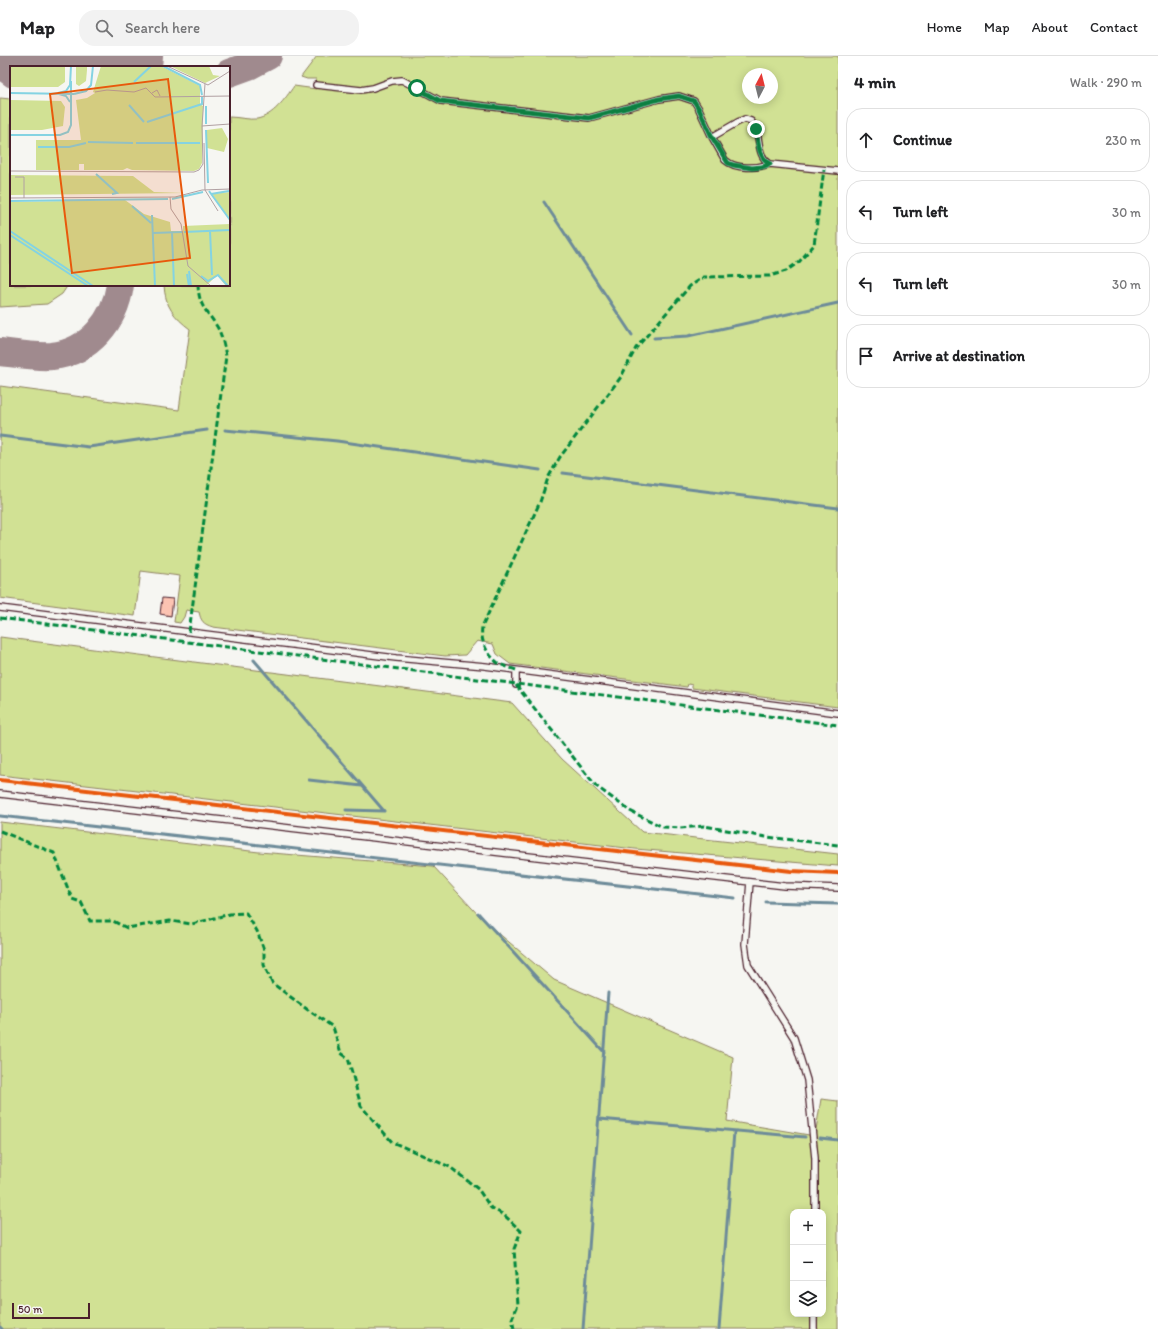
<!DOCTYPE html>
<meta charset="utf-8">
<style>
:root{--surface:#fff;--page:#f2f2f2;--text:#202124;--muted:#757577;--line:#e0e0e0}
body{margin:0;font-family:Itim,sans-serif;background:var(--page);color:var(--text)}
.controls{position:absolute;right:12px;bottom:12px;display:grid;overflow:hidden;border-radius:8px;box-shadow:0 2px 10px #0003}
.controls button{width:36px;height:36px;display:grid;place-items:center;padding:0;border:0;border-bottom:1px solid var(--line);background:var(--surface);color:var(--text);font:20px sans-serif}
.compass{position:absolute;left:742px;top:12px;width:36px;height:36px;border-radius:50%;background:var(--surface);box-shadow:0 2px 10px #0003;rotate:7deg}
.scale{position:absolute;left:12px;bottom:10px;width:78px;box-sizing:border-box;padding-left:4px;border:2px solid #4a1f2b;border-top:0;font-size:11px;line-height:14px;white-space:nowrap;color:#4a1f2b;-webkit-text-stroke:3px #f6f6f2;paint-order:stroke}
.stop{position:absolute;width:12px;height:12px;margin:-9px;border:3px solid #0b8043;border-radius:50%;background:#fff}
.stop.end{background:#0b8043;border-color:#fff;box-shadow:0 1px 4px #0008}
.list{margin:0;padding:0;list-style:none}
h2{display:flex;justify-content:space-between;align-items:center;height:52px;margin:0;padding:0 16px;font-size:17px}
h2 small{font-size:13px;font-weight:400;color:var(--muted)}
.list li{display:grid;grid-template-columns:26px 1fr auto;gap:12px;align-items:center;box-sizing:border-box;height:64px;margin:0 8px 8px;padding:0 8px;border:1px solid var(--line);border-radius:16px}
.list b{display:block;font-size:15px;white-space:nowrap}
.list em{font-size:13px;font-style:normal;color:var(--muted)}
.icon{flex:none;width:22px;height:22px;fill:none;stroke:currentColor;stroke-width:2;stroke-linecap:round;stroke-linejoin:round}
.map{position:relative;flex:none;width:838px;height:1273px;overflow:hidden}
header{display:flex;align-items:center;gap:24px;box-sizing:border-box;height:56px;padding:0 20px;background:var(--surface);border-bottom:1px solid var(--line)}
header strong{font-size:19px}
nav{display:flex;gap:22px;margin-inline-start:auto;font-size:14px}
.search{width:280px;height:36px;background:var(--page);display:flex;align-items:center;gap:10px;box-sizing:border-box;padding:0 14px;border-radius:16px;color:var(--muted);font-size:15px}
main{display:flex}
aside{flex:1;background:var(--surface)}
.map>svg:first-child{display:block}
.green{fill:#d1e194;stroke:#8e8060;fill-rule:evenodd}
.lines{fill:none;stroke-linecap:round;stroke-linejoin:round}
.stream{stroke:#6d8b99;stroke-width:3}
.taxiway{stroke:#a08a8e;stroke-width:28}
.runway{stroke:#a08a8e;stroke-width:70}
.building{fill:#fcc3b2;stroke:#4a1f2b}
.lane-casing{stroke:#4a1f2b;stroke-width:8}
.lane{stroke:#f6f6f2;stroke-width:5.5}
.quiet{stroke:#00873e;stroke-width:3;stroke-dasharray:6 3;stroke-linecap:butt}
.cycleway-casing{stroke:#f6f6f2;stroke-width:6}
.cycleway{stroke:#e8590c;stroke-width:4}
.route{stroke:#0b8043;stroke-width:5}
.inset-river{fill:none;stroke:#84d3e2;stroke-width:2}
.inset-road{fill:none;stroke:#b1a0a2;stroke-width:1}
.view{fill:#e8590c;fill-opacity:0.15;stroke:#e8590c;stroke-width:2}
.inset-edge{fill:none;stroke:#4a1f2b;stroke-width:2}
</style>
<header>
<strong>Map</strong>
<div class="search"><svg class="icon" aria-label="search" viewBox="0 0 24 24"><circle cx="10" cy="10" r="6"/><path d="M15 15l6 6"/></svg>Search here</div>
<nav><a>Home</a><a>Map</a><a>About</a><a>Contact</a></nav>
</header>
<main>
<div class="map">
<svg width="838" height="1273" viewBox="0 0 838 1273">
<rect width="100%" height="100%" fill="#f6f6f2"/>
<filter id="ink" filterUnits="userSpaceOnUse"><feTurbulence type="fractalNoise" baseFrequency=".025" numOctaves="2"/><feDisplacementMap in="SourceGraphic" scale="8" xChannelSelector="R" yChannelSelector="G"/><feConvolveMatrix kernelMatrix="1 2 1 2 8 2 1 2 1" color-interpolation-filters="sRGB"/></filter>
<g filter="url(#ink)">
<!-- green -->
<path class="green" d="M 317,0 L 838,0 L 838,651 L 692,632 L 692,629 L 688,628 L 687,631 L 510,608 L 497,598 L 493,588 L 477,585 L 465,599 L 445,600 L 213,571 C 203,568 201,565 199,556 L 186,554 L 184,561 L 180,567 L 174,566 L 180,520 L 141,515 L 135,560 L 0,542 L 0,330 L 179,354 L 190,273 C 174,261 165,250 164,229 L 229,229 L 229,61 C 238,61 249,64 257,63 C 273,60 285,43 294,30 L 316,33 L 316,23 L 307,23 L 301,21 ZM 748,18 L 772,18 L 772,42 L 748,42 Z
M 0,42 L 11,43 L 11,229 L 68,229 L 62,238 L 47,248 L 0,251 Z
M 0,581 L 512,647 L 562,703 L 642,776 L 838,798 L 838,810 L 635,793 L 0,719 Z
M 0,766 L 259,796 L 433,810 L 484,865 L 554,924 L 733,1001 L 727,1065 L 815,1080 L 821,1043 L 838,1045 L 838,1273 L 0,1273 ZM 793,1156 L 823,1156 L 823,1258 L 793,1258 Z"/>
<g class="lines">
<!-- stream -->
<path class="stream" d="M 544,146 L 632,279
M 654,282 L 688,280 L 838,247
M 225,374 L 337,385 L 540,414
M 0,380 L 89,391 L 207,374
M 563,417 L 838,452
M 254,604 L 384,755 L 346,754
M 309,724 L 362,730
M 0,760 L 735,842
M 766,846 L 838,848
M 478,857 L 604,996
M 599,1063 L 805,1081
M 820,1082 L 838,1084
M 0,1271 L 2,1273
M 583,1273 L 608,937
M 719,1273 L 734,1076"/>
<!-- taxiway -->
<path class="taxiway" d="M 58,4 L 77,3 L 93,0
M 148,11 L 149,0
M 229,17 L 251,9 L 268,0
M 0,296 C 17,298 35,301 52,300 C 90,296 115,264 120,229"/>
<!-- runway -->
<path class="runway" d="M 24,0 L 109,11"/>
</g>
<!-- building -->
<path class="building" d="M 162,542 L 173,543 L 171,560 L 160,558 Z"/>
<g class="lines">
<!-- lane casing -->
<g class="lane-casing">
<path id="lane" d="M 316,29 L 361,34 L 373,32 L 392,25 L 402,24 L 441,45 L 589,62 L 659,43 L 679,40 L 694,45 L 699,53 L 712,81 L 725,104 C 736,114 757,112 770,108 L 838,115
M 712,81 L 738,66 L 745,63 L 751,65 C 763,78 754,98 770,108
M 0,552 L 396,602 L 485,610 L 838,657
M 516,614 L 516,629
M 0,738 L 785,830 L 838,832
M 750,826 L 745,888 L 748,909 L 794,982 L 807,1024 L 815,1102 L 815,1156
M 814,1273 L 814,1258"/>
</g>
<!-- lane -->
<use href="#lane" class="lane"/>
<!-- quiet -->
<path class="quiet" d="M 0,562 L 838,669
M 189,576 L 226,300 C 224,290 222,278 216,269 C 206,253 199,251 198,229
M 516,614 C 511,612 503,610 498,607 C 487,598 480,585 482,571 L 540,446 L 548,422 L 560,401 L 621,321 L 636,292 L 690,230 L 704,221 L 770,220 L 786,215 L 799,206 L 814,189 L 824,113
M 516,629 L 596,730 L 630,755 L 663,771 L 680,772 L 704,770 L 766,781 L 838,789
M 0,775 L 54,797 L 72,843 L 81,846 L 90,865 L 113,865 L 127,872 L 170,865 L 192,868 L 230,858 L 246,857 L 257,875 L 264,894 L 264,909 L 272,927 L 308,954 L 333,971 L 341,997 L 348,1002 L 361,1050 L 392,1086 L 450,1111 L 478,1133 L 491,1152 L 504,1159 L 521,1175 L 514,1193 L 518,1249 L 512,1263 L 514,1273"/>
<!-- cycleway casing -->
<g class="cycleway-casing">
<path id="cycleway" d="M 0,724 L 791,815 L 838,817"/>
</g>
<!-- cycleway -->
<use href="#cycleway" class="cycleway"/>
</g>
</g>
<g class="lines" filter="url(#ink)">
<!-- route -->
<path class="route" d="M 417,32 L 440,45 L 589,62 L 659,43 L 679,40 L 694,45 L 699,53 L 712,81 L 728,107 L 733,109 L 752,112 L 762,111 L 770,108 C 758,101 758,86 756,73"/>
</g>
<!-- overview -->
<g transform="translate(10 10)">
<rect width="220" height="220" fill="#f6f6f2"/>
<path d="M 0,0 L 55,0 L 55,16 L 48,21 L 0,21 ZM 66,0 L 77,0 L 77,4 L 76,15 L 69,20 L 66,18 ZM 91,0 L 151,0 L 190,20 L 190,38 L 193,40 L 192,97 L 189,103 L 184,105 L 122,104 L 117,102 L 113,104 L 74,104 L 74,98 L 69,98 L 69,104 L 26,104 L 26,74 L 71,74 L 66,34 L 77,32 L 85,27 L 83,26 ZM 160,0 L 199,0 L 203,9 L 210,10 L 195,17 ZM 0,34 L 51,35 L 55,41 L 53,60 L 32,64 L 0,64 ZM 212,62 L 218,73 L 214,86 L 197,82 L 197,64 ZM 0,109 L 123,110 L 144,126 L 175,127 L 0,129 ZM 220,126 L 220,154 L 202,128 ZM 115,134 L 134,148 L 160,156 L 161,165 L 173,165 L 173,160 L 220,158 L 220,220 L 216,220 L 207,209 L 196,220 L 0,220 L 0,136 Z" fill="#d1e194"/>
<path class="inset-river" d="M 153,0 L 190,19 L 192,29M 124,16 L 141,0M 0,27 L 64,28M 48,27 L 56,25 L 60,19 L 61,0M 49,28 L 56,30 L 60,36M 64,28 L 76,25 L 81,19 L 83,0M 119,39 L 134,56M 196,40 L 196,58M 137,56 L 192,38 L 192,31M 196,64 L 198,117M 0,69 L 50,69 L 58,66 L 61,59 L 61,15M 78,76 L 123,77M 126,77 L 190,77M 28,81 L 59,81 L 76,77M 86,108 L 107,127 L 102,128M 199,125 L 220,154M 201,128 L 219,125M 162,133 L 193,126M 0,135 L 158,133M 122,140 L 141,157M 142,149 L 145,220M 0,165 L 83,220M 200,165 L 202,209M 162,166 L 164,220M 174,166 L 220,164M 143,167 L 172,166M 0,169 L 78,220M 179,205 L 181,220M 177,208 L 179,220M 191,210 L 198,215 L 208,209 L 218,220"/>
<path class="inset-road" d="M 157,0 L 198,19 L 220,5M 85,26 L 97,24 L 124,26 L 136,22 L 145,31 L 220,30M 142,27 L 147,24 L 150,30M 192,60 L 195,18M 220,73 L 220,106M 194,77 L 195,124M 0,105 L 184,106 L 189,104 L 193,98 L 192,60 L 220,58M 5,111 L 14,111 L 14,132M 195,124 L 208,145M 160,131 L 161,143 L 171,158 L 178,200 L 201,220M 0,132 L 165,131 L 192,124 L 220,123"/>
<path class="view" d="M 158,13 L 180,192 L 62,207 L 40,28 Z"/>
<rect width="220" height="220" class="inset-edge"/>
</g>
</svg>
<div class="controls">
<button>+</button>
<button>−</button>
<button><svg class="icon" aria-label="layers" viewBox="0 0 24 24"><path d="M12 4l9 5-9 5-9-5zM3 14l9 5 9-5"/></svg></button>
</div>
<svg class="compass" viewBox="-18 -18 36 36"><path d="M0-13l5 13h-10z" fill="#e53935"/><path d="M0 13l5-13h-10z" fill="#757577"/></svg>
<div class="scale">50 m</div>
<div class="stop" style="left:417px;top:32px"></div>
<div class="stop end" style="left:756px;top:73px"></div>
</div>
<aside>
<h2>4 min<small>Walk · 290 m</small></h2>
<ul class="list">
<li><svg class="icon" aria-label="ahead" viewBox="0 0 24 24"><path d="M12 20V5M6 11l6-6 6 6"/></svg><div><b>Continue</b></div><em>230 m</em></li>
<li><svg class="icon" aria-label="left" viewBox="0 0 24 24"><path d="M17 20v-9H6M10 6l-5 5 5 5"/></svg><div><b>Turn left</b></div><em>30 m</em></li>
<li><svg class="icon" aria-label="left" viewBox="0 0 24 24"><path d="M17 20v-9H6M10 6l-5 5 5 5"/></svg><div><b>Turn left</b></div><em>30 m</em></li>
<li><svg class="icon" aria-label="arrive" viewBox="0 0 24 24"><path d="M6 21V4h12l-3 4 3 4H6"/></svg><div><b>Arrive at destination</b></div></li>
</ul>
</aside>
</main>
